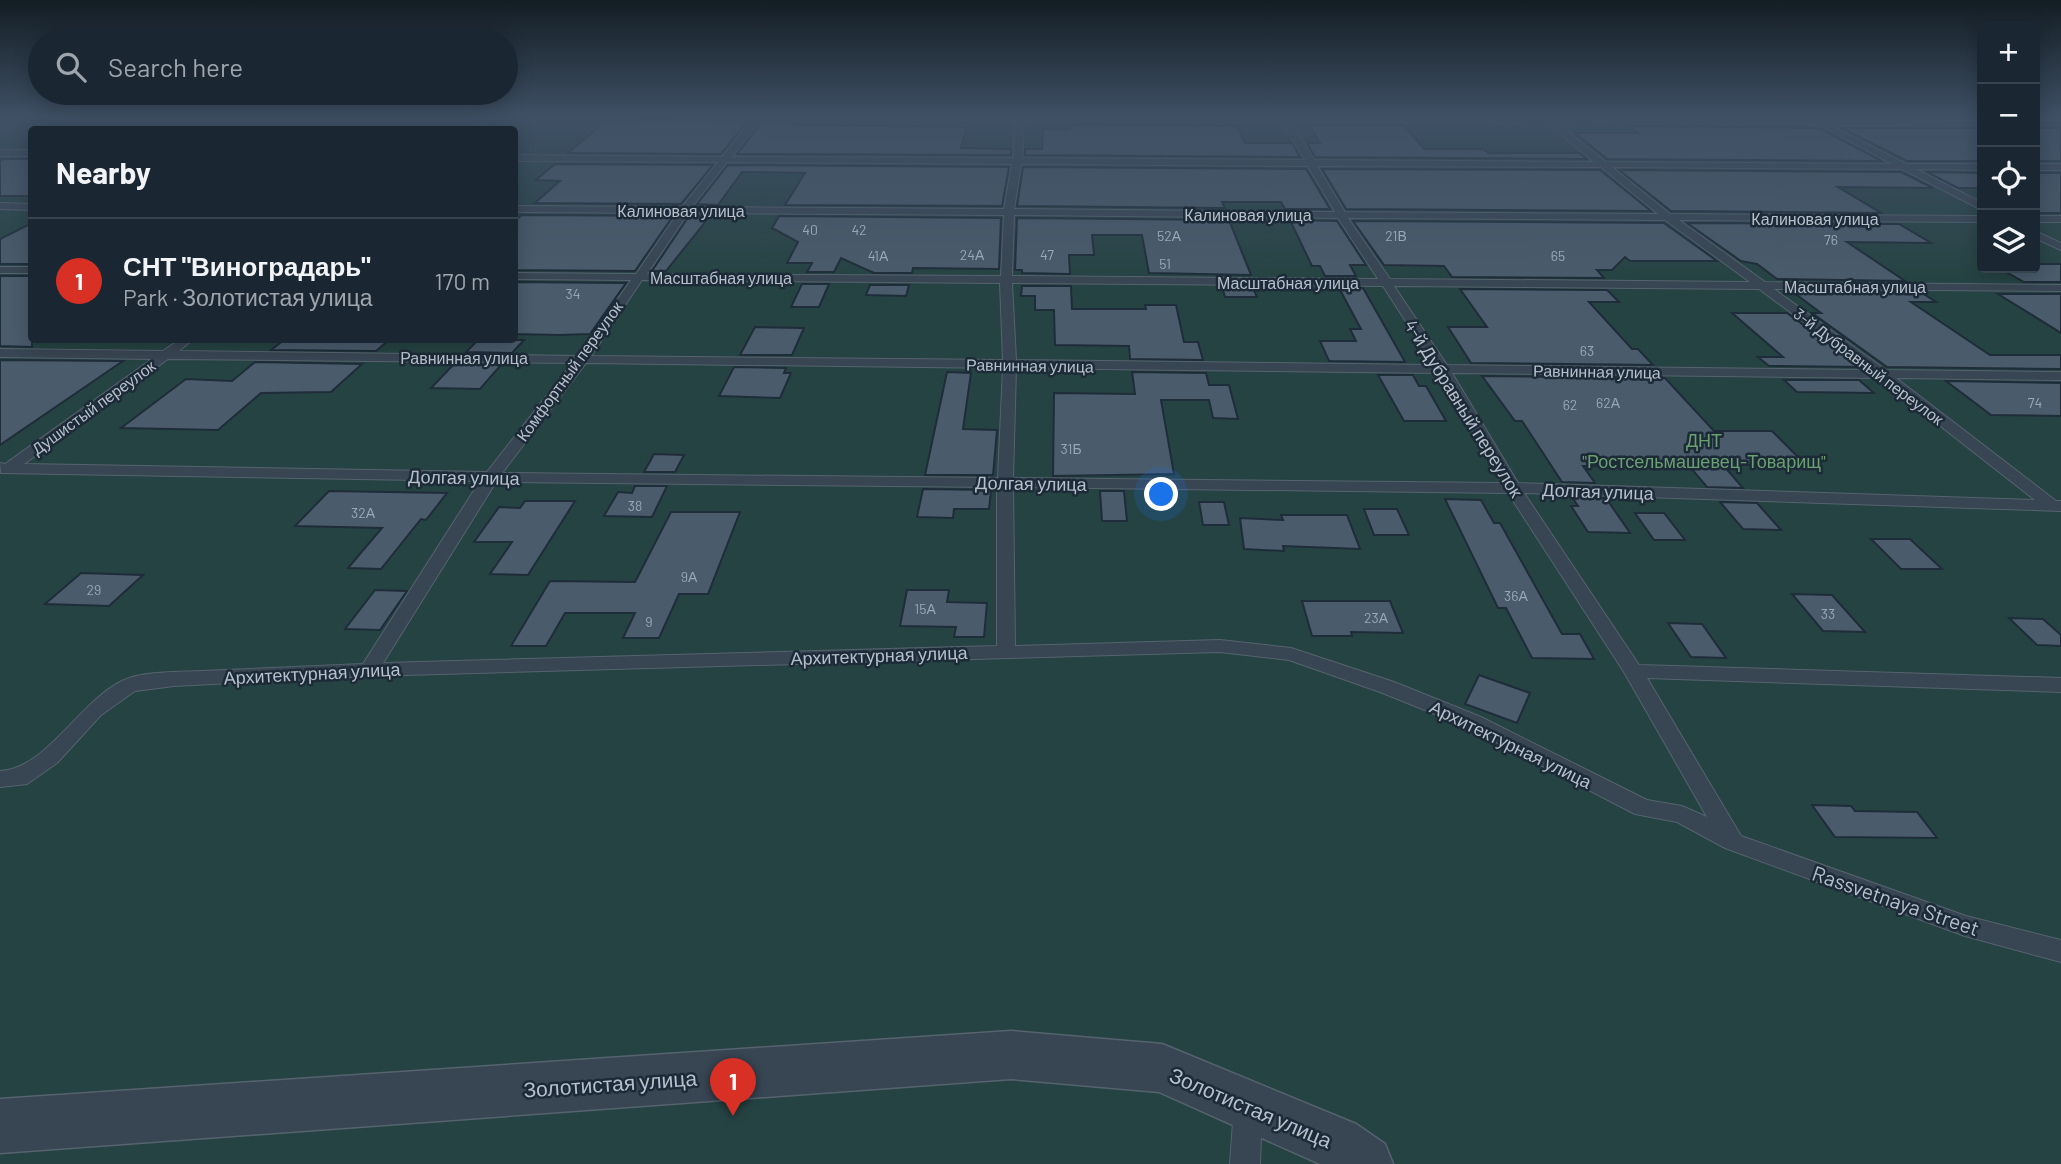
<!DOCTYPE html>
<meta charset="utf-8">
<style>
:root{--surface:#1a2732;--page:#27333e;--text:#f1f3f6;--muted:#9fa5ac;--line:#38444d;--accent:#d93025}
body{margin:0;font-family:Barlow,sans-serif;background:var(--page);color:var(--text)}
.controls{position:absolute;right:21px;top:21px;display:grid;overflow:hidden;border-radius:7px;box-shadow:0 4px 18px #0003}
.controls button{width:63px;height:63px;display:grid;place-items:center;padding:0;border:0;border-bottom:2px solid var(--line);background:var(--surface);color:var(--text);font:35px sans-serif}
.you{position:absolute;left:1162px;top:495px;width:24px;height:24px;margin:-18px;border:5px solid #fff;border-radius:50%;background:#1a73e8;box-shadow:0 0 0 10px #1a73e833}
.badge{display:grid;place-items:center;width:46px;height:46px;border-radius:50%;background:var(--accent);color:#fff;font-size:23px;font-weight:700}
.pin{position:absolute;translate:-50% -58px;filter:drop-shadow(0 2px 4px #0008)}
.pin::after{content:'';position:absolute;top:37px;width:24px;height:21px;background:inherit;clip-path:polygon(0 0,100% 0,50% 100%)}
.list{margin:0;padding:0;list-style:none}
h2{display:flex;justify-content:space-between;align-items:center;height:91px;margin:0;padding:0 28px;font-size:30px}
h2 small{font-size:23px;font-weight:400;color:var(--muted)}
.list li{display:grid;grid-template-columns:46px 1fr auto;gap:21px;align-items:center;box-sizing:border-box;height:126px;padding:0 28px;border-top:2px solid var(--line)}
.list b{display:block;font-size:26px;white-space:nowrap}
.list p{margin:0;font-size:23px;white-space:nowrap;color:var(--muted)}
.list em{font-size:23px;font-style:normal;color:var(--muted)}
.icon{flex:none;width:38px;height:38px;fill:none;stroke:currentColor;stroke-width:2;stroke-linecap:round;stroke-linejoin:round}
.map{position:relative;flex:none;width:2061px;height:1164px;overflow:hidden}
.search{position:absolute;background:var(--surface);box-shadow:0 4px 18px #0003;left:28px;top:28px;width:490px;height:77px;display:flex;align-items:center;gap:18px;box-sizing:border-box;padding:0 24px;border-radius:38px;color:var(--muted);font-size:26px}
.panel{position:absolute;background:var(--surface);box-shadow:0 4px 18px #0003;left:28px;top:126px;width:490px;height:217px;border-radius:7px}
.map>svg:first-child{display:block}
.green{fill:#264343;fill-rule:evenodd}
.building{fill:#4a5b6b;stroke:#1f2c39;stroke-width:2}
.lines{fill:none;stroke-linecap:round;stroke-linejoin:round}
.lane-casing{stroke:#56636f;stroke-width:2}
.street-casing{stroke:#56636f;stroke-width:3}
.lane{fill:#384552;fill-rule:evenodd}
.street{fill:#384552;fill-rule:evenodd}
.labels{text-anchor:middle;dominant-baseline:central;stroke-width:5;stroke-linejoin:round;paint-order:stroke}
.number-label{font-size:14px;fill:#9aa7b4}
.far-street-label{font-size:16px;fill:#b5c0cc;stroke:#1d2a37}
.street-label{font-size:18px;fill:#b5c0cc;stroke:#1d2a37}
.park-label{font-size:18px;fill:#6a9f71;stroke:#1d2a37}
.near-street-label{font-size:21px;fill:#b5c0cc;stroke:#1d2a37}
</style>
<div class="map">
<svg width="2061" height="1164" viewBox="0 0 2061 1164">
<rect width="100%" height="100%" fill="#233442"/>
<!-- green -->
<path class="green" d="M 0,116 L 1982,116 L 1982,268 L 2035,268 L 2035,116 L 2061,116 L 2061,1164 L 0,1164 ZM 32,130 L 514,130 L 514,340 L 32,340 Z"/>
<!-- building -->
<path class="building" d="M 642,119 L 659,119 L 747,122 L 721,154 L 568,153 L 603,123 L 638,123 Z
M 762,122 L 795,122 L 793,125 L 967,127 L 961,148 L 1011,149 L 1011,155 L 737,154 Z
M 1070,125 L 1237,126 L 1245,143 L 1292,143 L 1300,157 L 1025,155 L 1025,149 L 1042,149 L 1043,129 L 1070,129 Z
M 1309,125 L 1404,125 L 1424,149 L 1484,149 L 1488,153 L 1579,153 L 1587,159 L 1315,157 L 1307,143 L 1320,143 Z
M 1628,126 L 1819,128 L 1882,161 L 1607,159 L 1575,133 L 1638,133 Z
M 1841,128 L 1982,128 L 1982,161 L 1907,161 Z
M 2035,128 L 2061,128 L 2061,161 L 2035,161 Z
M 5,159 L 32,159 L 32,196 L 0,196 L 0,160 Z
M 555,164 L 713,165 L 681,204 L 535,203 L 560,181 L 536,180 Z
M 728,165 L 1009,167 L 1002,206 L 785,205 L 805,173 L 742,172 L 718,205 L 697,204 Z
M 1023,167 L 1306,169 L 1330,209 L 1285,209 L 1281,202 L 1222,202 L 1225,208 L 1017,206 Z
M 1322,169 L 1600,170 L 1651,211 L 1346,209 Z
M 1619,170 L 1901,172 L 1933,188 L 1838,187 L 1881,213 L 1671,211 Z
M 1927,172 L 1982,173 L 1982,188 L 1958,188 Z
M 2035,173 L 2061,173 L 2061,213 L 2035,213 Z
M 522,215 L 673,216 L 635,271 L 514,270 L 514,221 Z
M 689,216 L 710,216 L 666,271 L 652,271 Z
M 779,216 L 1001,218 L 999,269 L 913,268 L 912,273 L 874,273 L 841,258 L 834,272 L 807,272 L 812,263 L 787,263 L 798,242 L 772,228 Z
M 1017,218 L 1229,220 L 1251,275 L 1149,273 L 1142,235 L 1092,235 L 1094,255 L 1069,255 L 1070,274 L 1022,273 L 1022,270 L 1015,270 Z
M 1290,220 L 1337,221 L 1366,265 L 1350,265 L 1356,276 L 1325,276 L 1320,266 L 1312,266 Z
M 1353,221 L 1664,223 L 1717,261 L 1630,261 L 1625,257 L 1612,270 L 1597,270 L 1604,278 L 1452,277 L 1444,266 L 1384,265 Z
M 32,223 L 32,264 L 0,264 L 0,239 Z
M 1687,223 L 1899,224 L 1931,243 L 1847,242 L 1905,281 L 1777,279 L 1757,264 L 1741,261 Z
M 2035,264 L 2061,264 L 2061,282 L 2024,282 L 1999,268 L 2035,268 Z
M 0,276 L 32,276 L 32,347 L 0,346 Z
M 514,282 L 626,283 L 590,334 L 559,335 L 514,334 Z
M 802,284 L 829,284 L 819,307 L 791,307 Z
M 870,285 L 909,285 L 906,296 L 866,295 Z
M 1022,286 L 1071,286 L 1072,309 L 1146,309 L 1145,305 L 1176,305 L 1184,342 L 1198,342 L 1203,360 L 1130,359 L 1129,346 L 1055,345 L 1054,310 L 1035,310 L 1035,296 L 1021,296 Z
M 1222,287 L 1253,288 L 1257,297 L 1225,297 Z
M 1339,288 L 1363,288 L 1405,362 L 1329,361 L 1320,341 L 1356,341 L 1350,329 L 1361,329 Z
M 1460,289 L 1607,290 L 1619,302 L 1589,302 L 1632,349 L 1638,349 L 1653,365 L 1471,363 L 1448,327 L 1487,327 Z
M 1793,292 L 1922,293 L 1936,302 L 1911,302 L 1990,355 L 2061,355 L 2061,369 L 1887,367 L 1812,313 L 1821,313 Z
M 1998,294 L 2061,294 L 2061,333 Z
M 1732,313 L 1787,313 L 1861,367 L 1769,366 L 1758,357 L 1783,357 Z
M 755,327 L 804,328 L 792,355 L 740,355 Z
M 284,340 L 389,340 L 376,351 L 271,350 Z
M 478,340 L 524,340 L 512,353 L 466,352 Z
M 0,360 L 123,361 L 0,445 Z
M 255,362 L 362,364 L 331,392 L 261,393 L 218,430 L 121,428 L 186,379 L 232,381 Z
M 454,364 L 501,365 L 480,389 L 431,388 Z
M 734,367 L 786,368 L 784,373 L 791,373 L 780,398 L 719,396 Z
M 947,372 L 971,373 L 963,429 L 997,430 L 993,475 L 925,475 Z
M 1132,372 L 1206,373 L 1209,385 L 1229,385 L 1238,419 L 1213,418 L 1209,400 L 1161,400 L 1174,474 L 1053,476 L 1054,393 L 1135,394 Z
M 1378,375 L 1413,375 L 1419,386 L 1426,386 L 1446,421 L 1404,421 Z
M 1482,376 L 1665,378 L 1714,431 L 1772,431 L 1806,465 L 1723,465 L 1743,488 L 1707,487 L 1690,467 L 1583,466 L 1595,483 L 1562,482 L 1522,421 L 1515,421 Z
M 1784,380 L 1859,380 L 1874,393 L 1797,392 Z
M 1946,381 L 2061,383 L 2061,416 L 1991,415 Z
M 654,454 L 684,455 L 675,472 L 644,472 Z
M 635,486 L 667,486 L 652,517 L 604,516 L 618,492 L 632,493 Z
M 923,489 L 991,490 L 989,509 L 954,509 L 953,518 L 917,517 Z
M 329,491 L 447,493 L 426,520 L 421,519 L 381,569 L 348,568 L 382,528 L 295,526 Z
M 1100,491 L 1124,491 L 1127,521 L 1102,521 Z
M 1572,497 L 1606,498 L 1630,533 L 1588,532 L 1571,506 L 1578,506 Z
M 1445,499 L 1481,500 L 1494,523 L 1500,523 L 1562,634 L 1580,634 L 1594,659 L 1532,658 L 1506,608 L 1498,608 Z
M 525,501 L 575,501 L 528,575 L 490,574 L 512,542 L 474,542 L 499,507 L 520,508 Z
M 1199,502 L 1224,502 L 1229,525 L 1203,525 Z
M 1720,502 L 1757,503 L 1781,530 L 1743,529 Z
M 1364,509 L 1397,509 L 1409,535 L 1374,535 Z
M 671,512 L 740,512 L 708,594 L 679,594 L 659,638 L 623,638 L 635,613 L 565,613 L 546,646 L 511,646 L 550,581 L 635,582 Z
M 1635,513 L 1664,513 L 1685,540 L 1654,540 Z
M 1281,515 L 1347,515 L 1360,549 L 1283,546 L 1284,551 L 1244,549 L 1240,518 L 1283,520 Z
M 1871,539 L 1910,539 L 1942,569 L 1901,569 Z
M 81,573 L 143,575 L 109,606 L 45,604 Z
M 375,590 L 407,591 L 380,630 L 345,629 Z
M 907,590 L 949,590 L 947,602 L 987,603 L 984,637 L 954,637 L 956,627 L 900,626 Z
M 1792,594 L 1832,595 L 1865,632 L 1823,631 Z
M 1302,601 L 1390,601 L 1403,633 L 1351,632 L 1352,636 L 1312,636 Z
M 2009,618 L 2043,619 L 2061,635 L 2061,646 L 2037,645 Z
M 1668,623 L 1702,624 L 1726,658 L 1691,657 Z
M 1479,675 L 1530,693 L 1517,723 L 1465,704 Z
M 1812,805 L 1851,806 L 1855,811 L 1917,812 L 1937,838 L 1835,837 Z"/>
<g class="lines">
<!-- lane casing -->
<g class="lane-casing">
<path id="lane" d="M 24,116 L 36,116 L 0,131 L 0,126 Z
M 487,116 L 497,116 L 481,130 L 471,130 Z
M 622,116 L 1547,117 L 1982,121 L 1982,125 L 1830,125 L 1906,164 L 1982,164 L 1982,170 L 1916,169 L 1982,203 L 1982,210 L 1902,169 L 1612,167 L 1670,214 L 1982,216 L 1982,222 L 1679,220 L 1765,282 L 2061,285 L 2061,291 L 1774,289 L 1886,370 L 2061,372 L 2061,380 L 1896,378 L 2056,501 L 2061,501 L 2061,511 L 1524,493 L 1639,665 L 2061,678 L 2061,692 L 1647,678 L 1741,836 L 1966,916 L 2061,940 L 2061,962 L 1965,936 L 1725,848 L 1677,822 L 1635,814 L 1467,727 L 1380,692 L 1289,660 L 1220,652 L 369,676 L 174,686 L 135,691 L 101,715 L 57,763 L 27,784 L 0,787 L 0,771 C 46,769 79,702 122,681 C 141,671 181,672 202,671 C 256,669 310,666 363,664 L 480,481 L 1,473 L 0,463 L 5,464 L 152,359 L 0,357 L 0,349 L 163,351 L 179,340 L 192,340 L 179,351 L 578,356 L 631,280 L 514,279 L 514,273 L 636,274 L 678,213 L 514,212 L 514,206 L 682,207 L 718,162 L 514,161 L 514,155 L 722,157 L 752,119 ZM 761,119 L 1016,120 L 1013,158 L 732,157 ZM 1024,120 L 1282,122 L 1305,160 L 1022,158 ZM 1291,122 L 1547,123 L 1594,162 L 1314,160 ZM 1557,123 L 1820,125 L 1892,164 L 1606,162 ZM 727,162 L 1012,164 L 1004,209 L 692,207 ZM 1021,164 L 1308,166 L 1335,212 L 1014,209 ZM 1317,166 L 1601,167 L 1658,214 L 1345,212 ZM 688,213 L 1004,215 L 1001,276 L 647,274 ZM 1014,215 L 1338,218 L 1378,279 L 1012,276 ZM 1348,218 L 1665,220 L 1750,282 L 1390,279 ZM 642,280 L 1000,283 L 1003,360 L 591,356 ZM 1012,283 L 1383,286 L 1434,365 L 1016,360 ZM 1394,286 L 1759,289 L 1869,370 L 1447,365 ZM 168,359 L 572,363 L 487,472 L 24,464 ZM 586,363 L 1003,368 L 998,478 L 502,473 ZM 1016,368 L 1439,373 L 1502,483 L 1013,478 ZM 1452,373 L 1879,378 L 2035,500 L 1518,483 ZM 496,482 L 997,487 L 997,646 L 383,663 ZM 1013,487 L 1508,493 L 1624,672 L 1707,817 L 1682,806 L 1647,800 L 1481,717 L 1394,682 L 1291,648 L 1220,640 L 1015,646 Z
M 2035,121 L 2061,121 L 2061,125 L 2035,125 Z
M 0,150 L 32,150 L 32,156 L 0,156 Z
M 2035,164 L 2061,164 L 2061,170 L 2035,170 Z
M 0,203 L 32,204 L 32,210 L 0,209 Z
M 2035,216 L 2061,216 L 2061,222 L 2035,222 Z
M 2035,231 L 2061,243 L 2061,250 L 2035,238 Z
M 0,267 L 32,267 L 32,273 L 0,273 Z
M 1248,1094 L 1258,1098 L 1262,1108 L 1260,1164 L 1230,1164 L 1234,1108 L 1238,1098 Z"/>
</g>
<!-- street casing -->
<g class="street-casing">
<path id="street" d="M 1011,1031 L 1162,1044 L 1356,1124 L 1385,1144 L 1393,1164 L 1320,1164 L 1159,1092 L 1011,1079 L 0,1153 L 0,1099 Z"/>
</g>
<!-- lane -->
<use href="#lane" class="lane"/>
<!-- street -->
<use href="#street" class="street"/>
</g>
<!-- sky -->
<linearGradient id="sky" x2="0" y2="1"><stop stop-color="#131d24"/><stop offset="0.42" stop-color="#3f5065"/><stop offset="1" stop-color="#3f5065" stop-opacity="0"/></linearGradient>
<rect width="2061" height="279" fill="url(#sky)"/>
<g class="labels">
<!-- number labels -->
<g class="number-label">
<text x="810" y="229">40</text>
<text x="859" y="229">42</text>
<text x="1169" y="235">52А</text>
<text x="1396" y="235">21В</text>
<text x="1831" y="239">76</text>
<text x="972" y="254">24А</text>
<text x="1047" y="254">47</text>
<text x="878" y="255">41А</text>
<text x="1558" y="255">65</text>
<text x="1165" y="263">51</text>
<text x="573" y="293">34</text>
<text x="1587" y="350">63</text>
<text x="1608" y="402">62А</text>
<text x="2035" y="402">74</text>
<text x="1570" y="404">62</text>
<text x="1071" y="448">31Б</text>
<text x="635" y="505">38</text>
<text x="363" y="512">32А</text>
<text x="689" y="576">9А</text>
<text x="94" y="589">29</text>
<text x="1516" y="595">36А</text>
<text x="925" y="608">15А</text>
<text x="1828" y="613">33</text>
<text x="1376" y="617">23А</text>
<text x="649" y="621">9</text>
</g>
<!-- far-street labels -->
<g class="far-street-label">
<text x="681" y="210">Калиновая улица</text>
<text x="1248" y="214">Калиновая улица</text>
<text x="1815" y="218">Калиновая улица</text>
<text x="721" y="277">Масштабная улица</text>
<text x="1288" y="282">Масштабная улица</text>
<text x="1855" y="286">Масштабная улица</text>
<text x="464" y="357">Равнинная улица</text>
<text transform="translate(1030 365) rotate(1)">Равнинная улица</text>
<text transform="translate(1869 366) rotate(37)">3-й Дубравный переулок</text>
<text transform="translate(569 371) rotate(-54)">Комфортный переулок</text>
<text transform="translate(1597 371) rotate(1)">Равнинная улица</text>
<text transform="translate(93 407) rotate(-36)">Душистый переулок</text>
</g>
<!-- street labels -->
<g class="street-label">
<text transform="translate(1464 408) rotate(58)">4-й Дубравный переулок</text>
<text transform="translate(464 477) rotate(1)">Долгая улица</text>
<text transform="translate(1031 483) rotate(1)">Долгая улица</text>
<text transform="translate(1598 491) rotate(2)">Долгая улица</text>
<text transform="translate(879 655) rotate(-2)">Архитектурная улица</text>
<text transform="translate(312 673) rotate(-3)">Архитектурная улица</text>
<text transform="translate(1511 744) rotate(26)">Архитектурная улица</text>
</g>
<!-- park labels -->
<g class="park-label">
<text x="1704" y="440">ДНТ<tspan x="1704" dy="21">"Ростсельмашевец-Товарищ"</tspan></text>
</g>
<!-- near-street labels -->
<g class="near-street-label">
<text transform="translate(1896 900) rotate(19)">Rassvetnaya Street</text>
<text transform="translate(610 1083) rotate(-4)">Золотистая улица</text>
<text transform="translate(1251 1107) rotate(23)">Золотистая улица</text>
</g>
</g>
</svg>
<div class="controls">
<button>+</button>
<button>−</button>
<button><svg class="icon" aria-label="locate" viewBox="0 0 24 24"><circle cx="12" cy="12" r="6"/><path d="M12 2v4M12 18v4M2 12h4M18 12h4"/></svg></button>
<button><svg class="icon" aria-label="layers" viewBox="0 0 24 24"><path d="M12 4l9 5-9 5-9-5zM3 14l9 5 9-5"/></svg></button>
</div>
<div class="you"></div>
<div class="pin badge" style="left:733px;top:1116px">1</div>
<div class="search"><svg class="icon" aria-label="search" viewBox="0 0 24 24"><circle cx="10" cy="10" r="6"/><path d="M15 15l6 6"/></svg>Search here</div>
<section class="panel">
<h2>Nearby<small></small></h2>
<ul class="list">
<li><span class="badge">1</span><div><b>СНТ &quot;Виноградарь&quot;</b><p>Park · Золотистая улица</p></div><em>170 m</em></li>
</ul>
</section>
</div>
